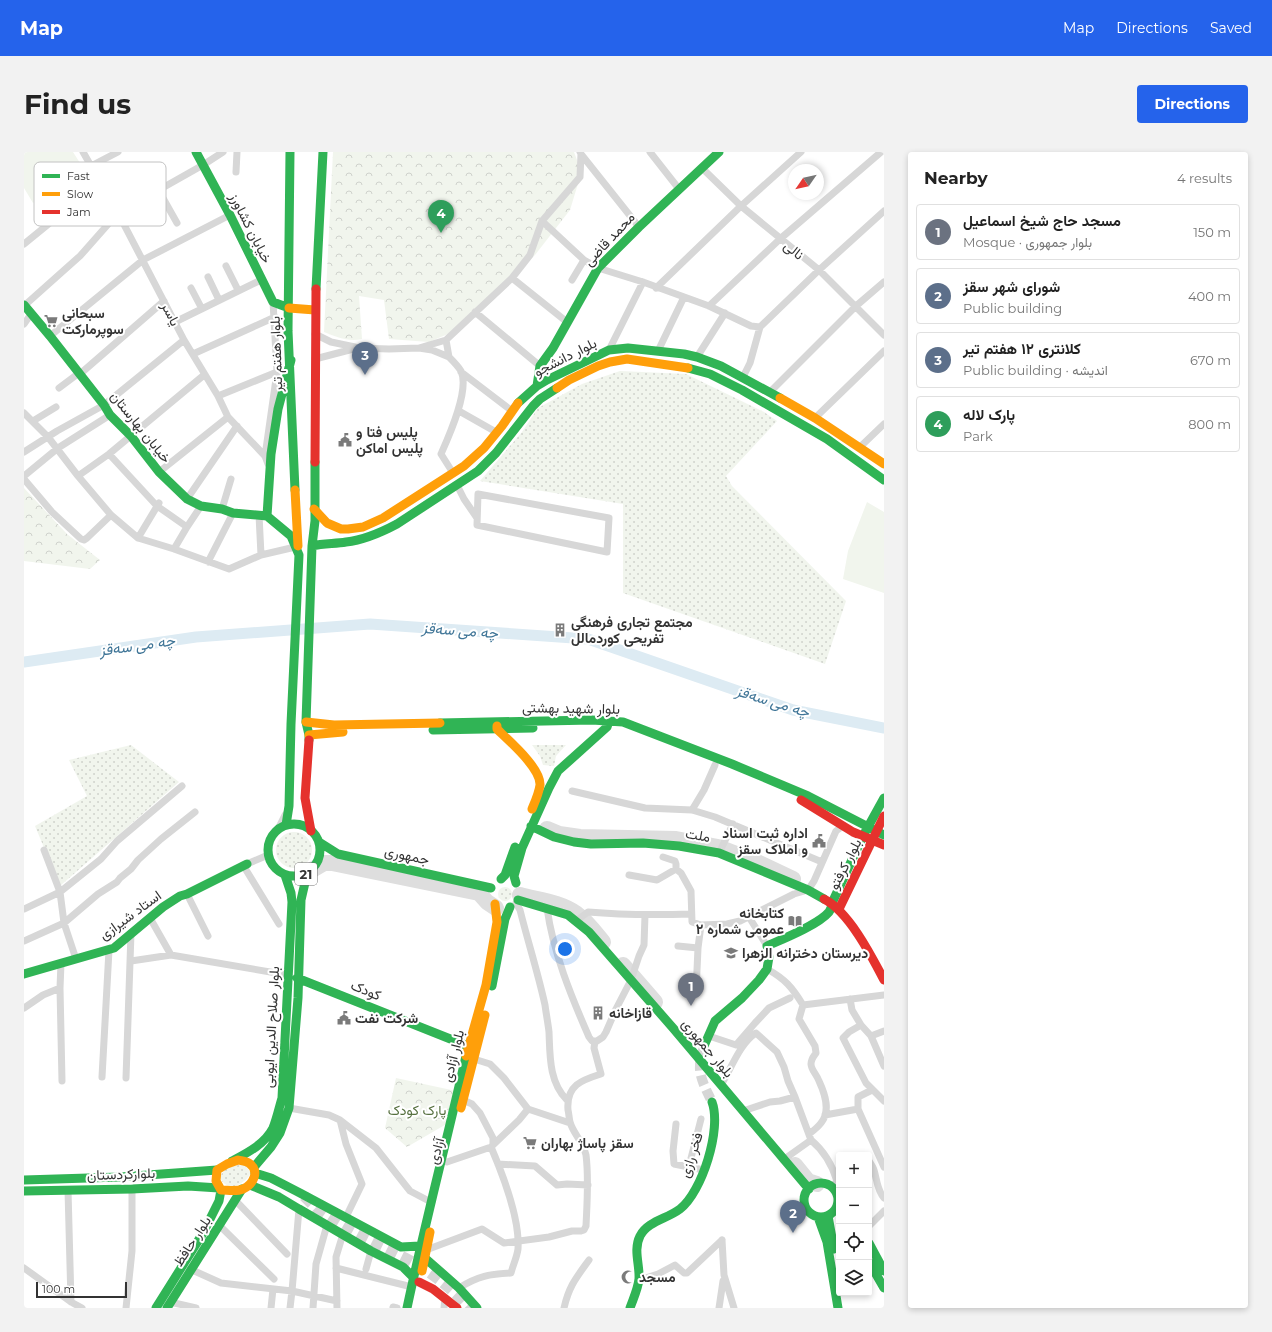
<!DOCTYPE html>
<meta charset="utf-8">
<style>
:root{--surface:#fff;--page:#f2f2f2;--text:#222;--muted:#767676;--line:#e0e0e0;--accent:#2563eb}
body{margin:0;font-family:Montserrat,Vazirmatn,sans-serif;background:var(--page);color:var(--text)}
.controls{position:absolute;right:12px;bottom:12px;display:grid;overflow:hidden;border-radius:4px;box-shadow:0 2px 6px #0003}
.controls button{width:36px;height:36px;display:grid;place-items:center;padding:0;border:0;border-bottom:1px solid var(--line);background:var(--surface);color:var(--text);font:20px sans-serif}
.compass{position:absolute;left:764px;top:12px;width:36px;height:36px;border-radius:50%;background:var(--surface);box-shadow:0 2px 6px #0003;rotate:236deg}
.scale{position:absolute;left:12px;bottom:10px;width:91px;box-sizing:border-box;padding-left:4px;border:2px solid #333;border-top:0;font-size:11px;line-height:14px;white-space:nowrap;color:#333;-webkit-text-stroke:3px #fff;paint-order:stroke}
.you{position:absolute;left:541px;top:797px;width:14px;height:14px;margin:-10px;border:3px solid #fff;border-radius:50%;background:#1a73e8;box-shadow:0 0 0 6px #1a73e833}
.badge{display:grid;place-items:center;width:26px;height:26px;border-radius:50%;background:var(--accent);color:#fff;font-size:13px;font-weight:700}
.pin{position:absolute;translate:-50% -33px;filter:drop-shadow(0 1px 2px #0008)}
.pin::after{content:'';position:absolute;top:21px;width:14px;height:12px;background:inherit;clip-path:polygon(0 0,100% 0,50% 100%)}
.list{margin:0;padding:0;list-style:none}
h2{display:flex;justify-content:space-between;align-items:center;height:52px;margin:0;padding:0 16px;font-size:17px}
h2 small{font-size:13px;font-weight:400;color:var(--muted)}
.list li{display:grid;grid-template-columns:26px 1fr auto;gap:12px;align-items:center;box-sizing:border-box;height:56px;margin:0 8px 8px;padding:0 8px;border:1px solid var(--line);border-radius:4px}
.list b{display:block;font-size:15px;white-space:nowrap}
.list p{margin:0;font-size:13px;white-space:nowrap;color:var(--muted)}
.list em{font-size:13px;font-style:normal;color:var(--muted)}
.icon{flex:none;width:22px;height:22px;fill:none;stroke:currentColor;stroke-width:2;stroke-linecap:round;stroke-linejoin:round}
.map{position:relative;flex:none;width:860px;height:1156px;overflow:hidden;border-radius:4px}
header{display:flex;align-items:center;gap:24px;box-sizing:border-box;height:56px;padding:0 20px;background:var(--accent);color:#fff}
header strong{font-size:19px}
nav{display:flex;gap:22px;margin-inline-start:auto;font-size:14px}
.intro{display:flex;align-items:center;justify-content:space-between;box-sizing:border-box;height:96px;padding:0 24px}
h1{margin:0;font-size:28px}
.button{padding:10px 18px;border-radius:4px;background:var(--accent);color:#fff;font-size:14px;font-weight:700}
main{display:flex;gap:24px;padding:0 24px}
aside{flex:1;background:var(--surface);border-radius:4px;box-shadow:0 2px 6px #0003}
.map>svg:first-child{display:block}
.grass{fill:url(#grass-dots)}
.park{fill:url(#park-crowns)}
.pitch{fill:#f1f5ed}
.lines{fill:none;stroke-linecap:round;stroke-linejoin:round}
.river{stroke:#ddebf3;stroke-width:11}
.taxiway{stroke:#dedede;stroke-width:16}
.secondary-tunnel{stroke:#d6d6d6;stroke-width:10;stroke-dasharray:10 5;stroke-linecap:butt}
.primary-tunnel{stroke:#d6d6d6;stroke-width:11;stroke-dasharray:11 5.5;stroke-linecap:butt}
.street{stroke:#d7d7d7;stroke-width:7}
.fast{stroke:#30b455;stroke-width:9}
.slow{stroke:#ff9f0a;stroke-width:9}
.jam{stroke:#e5322d;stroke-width:9}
.labels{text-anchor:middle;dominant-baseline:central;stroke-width:4;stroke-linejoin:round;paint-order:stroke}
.shield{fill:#fff;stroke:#707070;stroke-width:1}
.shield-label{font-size:13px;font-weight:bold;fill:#333}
.street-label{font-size:14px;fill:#333;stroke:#fff}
.poi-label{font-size:14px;font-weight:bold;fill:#333;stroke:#fff;text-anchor:start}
.park-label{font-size:14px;fill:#56703f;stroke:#fff}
.water-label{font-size:15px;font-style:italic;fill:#3f7597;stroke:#fff}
.key{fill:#fff;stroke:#c2c2c2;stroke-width:1}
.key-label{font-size:11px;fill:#333}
</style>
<header>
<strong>Map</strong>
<nav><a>Map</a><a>Directions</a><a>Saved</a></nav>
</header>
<div class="intro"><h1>Find us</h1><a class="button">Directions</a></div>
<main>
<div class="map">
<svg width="860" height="1156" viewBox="0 0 860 1156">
<defs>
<pattern id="grass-dots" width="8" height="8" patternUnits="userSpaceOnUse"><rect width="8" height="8" fill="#f1f5ed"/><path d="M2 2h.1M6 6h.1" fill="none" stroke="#cfd2cc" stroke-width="1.8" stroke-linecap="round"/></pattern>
<pattern id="park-crowns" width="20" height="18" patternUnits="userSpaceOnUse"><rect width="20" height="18" fill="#f1f5ed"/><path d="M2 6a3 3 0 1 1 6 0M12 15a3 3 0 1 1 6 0" fill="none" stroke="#cfd2cc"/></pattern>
</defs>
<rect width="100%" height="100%" fill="#fff"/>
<!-- grass -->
<path class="grass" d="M 596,219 L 662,222 L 740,260 L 753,269 L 702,324 L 708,334 L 822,449 L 801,512 L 599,441 L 599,352 L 456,329 L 498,280 L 514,256 L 558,232 Z
M 107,593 L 155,630 L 36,734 L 11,674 L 63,644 L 45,608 Z
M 508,593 L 542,593 L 532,604 L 530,614 L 519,613 L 516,604 Z
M252 698a18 18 0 1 1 36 0a18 18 0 1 1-36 0Z
M474 742a7 7 0 1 1 14 0a7 7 0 1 1-14 0Z
M 220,1012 L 227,1021 C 220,1033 204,1041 196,1026 C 200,1014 209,1014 220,1012 Z"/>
<!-- park -->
<path class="park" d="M 309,0 L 550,0 L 553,8 L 556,25 L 546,58 L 511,103 L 424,182 L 405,190 L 365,187 L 360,148 L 335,144 L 338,187 C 324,190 313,185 300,180 Z
M 0,336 L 43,382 L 76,408 L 66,417 L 0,409 Z
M 372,926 L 432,939 L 426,970 L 383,995 L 361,976 Z"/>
<!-- pitch -->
<path class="pitch" d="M 0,0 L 49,0 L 56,11 L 9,51 L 0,36 Z
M 843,350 L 860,360 L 860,441 L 819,427 L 824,399 Z"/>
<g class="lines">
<!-- river -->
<path class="river" d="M 0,510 L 172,485 L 346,472 L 564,487 L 769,558 L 860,576"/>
<!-- taxiway -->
<path class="taxiway" d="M 523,677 L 535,682 L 556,685 L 652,687 L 694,695 L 733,710 L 769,727
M 288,718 L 300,711 L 308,711 L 455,741 L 463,750 L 472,756
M 496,743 C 514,748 537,750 553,762 C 563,769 571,780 579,790
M 599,813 L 631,850
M 771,1013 L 784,1029 L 793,1032"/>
<!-- secondary-tunnel -->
<path class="secondary-tunnel" d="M 680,894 C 679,900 676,907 676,913 C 675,926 683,939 688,950"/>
<!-- primary-tunnel -->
<path class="primary-tunnel" d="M 280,1044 C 286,1050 291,1056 298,1061 C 323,1079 353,1092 381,1106 C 405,1118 427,1136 446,1156"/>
<!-- street -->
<path class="street" d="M 59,0 L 94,61 L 160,188 L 194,244 L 204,265 L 241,304 L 244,312
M 626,0 L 655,37
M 557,2 L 615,75
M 67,14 L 94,0
M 678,16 L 717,54 L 795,118 L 860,183
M 212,20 L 213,0
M 135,39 L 153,71
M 518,69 L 560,108 L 574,116 L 619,130 L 685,154 L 727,174 L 736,175
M 0,92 L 76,30
M 202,114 L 214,138
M 184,125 L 195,148
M 488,126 L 543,170
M 548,128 L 560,108
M 167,136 L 178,157
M 632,136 L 717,54 L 777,0
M 0,154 L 56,104 L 94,61 L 179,13 L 199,0
M 685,154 L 756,87 L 857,0
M 451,160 L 516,214
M 151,170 L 237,128
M 0,172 L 7,162
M 736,175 L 795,118 L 860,59
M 291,182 L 307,190 L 331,195
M 26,184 L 119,108 L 206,63
M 422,188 L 488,126 L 506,103 L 518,69 L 556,25 L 557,2 L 556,0
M 422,188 L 425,205 L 408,198 L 395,196 Z
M 585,198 L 619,130
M 634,199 L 660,145
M 169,202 L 251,165
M 425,205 C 429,209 434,214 437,219 C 446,238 425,284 417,302 L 429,321
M 673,205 L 701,161
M 291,207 L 333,196 L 365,197 L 395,196
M 437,220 L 488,259
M 56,222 L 140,149
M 719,225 L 726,211 L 736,175
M 35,236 L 55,221
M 746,240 L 832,154 L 860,130
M 194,244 L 253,220
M 435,259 L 472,280
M 0,261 L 24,285 L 54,324 L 87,363 L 114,386 L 150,397 L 205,417 L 237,403 L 267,396
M 791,266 L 860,199
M 9,269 L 32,255
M 836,295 L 860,272
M 0,300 L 33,279 L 80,253 L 160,188
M 85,302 L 133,354 L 163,375
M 241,304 L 253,220 L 249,150
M 135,320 L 204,265
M 0,324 L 34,296 L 86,263
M 54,324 L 85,302 L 180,223
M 0,327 L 28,360 L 57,387 L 60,388 L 63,386 L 87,363
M 433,333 L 440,347 L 453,366
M 454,342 L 585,366 L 583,400 L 453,373 Z
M 163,347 L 213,274
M 198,357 L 207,327
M 235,363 L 237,403
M 114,386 L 135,351
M 150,397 L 163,375 L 177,354
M 184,410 L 209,361
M 548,639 L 621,656 L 668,658 L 691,665 L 798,710
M 668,658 L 680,638 L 691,613
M 254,677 L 261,663
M 20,698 L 36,740 L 40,771 L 52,807
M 695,701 L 709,672
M 639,705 L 651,709 L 652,712 L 652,717
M 223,712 L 244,703
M 219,713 L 255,772
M 605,723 L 633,728 L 652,717 L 657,721 L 667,739 L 668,770 L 677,773 L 703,772 L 716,769 L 770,742 L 784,738 L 790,729 L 812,679 L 819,674
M 163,742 L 184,784
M 492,751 L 496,758 C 504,790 514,821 521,853 C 522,861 524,871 525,880 C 526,904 525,930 543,948
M 523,756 C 529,800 547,844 565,885 L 568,889 L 573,889 L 579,885 L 582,880 L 592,857 L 607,828 L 615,804 L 620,793 L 621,763
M 0,757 L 36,740 L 77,707 L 93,689 L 158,634
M 725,765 L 743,794
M 126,766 L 147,803
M 552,769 L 564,760 C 598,763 632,763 667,762
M 0,789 L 40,771 L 74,742 L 93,730 L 96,726 L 107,717 L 114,708 L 137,687 L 171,660
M 654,794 L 674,796
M 107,809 L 147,803 L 264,823
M 743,817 C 761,827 768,835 779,853
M 36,836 L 38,929
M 672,840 L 674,796 L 677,773
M 826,847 L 828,858 L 837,873 L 847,884 L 860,914
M 779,853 L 775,867 L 791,894 L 792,901 C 790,904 787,907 787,912 C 787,918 793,923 795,929 C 801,942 807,959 797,971 C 794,975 789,979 785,982
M 779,853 L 860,843
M 0,856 L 19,843 L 36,836 L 37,811
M 837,873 L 825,880 L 819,886 L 842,931 L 860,949
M 685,884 L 712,893 L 731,871 L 745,856 L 766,846
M 847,884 L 860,879
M 450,907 L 466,912 L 480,926 L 504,957 L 546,971
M 78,925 L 85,798
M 102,926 L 107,781
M 697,933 C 707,917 716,891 732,881 L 753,900 L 760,915 L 764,929 L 771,945 L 787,988
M 848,938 L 834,945 L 834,957 L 860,1015
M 265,956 L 305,963 L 316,968 L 322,992 L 338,1032 L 322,1065
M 719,959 L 746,950 L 756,949 L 771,945
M 801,963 L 834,957
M 316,968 L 352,996 L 386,1039 L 405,1049 L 408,1049
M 652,972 L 649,999 L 650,1012 L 680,1018
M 469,993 L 495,968 L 504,957
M 759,1008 L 787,988 C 800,999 808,1012 813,1029 L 811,1032 L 806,1034
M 845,1009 C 847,1012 849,1015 850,1018 C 853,1028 853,1038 860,1046
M 423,1010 L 467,995
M 474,1012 L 511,1014 L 533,1033 L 543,1032 L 564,1033
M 665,1014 L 677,967
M 44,1038 L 47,1150
M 211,1048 L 263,1102
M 195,1073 L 250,1127
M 845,1074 L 860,1059
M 698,1088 L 700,1123 L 710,1156
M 402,1098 L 458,1077 L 480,1091 L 525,1085 L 548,1079 L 557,1079 L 560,1078 L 562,1074 C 563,1051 565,1026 562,1003 C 559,990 549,981 546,970 C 545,966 545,962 544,958 C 542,933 558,928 577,922 L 570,896 L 571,889
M 0,1116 L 47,1150 L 58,1156
M 312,1116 L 388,1135
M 166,1117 L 197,1131 L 268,1139 L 313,1149
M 342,1117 L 347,1099
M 615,1128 L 634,1122 L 651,1113 L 660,1121 L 663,1121 L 698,1088
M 435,1136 C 454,1124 466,1122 487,1121 C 489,1113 493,1105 494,1097 C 496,1067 479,1023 467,995 L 469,993 L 469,986 L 456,961 L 448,952 L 439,948
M 146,1150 L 172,1156
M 369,1155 L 373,1156
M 102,1156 L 108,1099 L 108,1037
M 247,1156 L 249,1137
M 266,1156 L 268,1139 L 275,1057
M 289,1156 L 292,1112 L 303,1073
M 313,1156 L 312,1105 L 319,1082
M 420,1156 L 421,1146
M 540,1156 C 545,1134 552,1126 565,1108
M 695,1156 L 699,1129"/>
<!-- fast -->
<path class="fast" d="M 172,0 L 206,63 L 249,150 L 265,156
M 266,0 L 264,179 L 271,338
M 292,137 L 299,0
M 0,153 L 26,184 L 80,253 L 86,263 L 107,284 L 135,320 L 163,347 L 177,354 L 198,357 L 209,361 L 243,364
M 664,216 L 686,222 L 718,238 L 803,287 L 860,328
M 513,234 L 516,214 L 529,196 L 574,116 L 615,75 L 695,0
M 494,251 L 513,234 L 523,228 L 585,198 L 604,196 L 660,202 L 673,205 L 697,214 L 756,246
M 288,394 C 300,391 311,392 322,390 C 340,388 358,380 373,372 L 454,319 L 472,301 L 509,254 L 516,247 L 533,236
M 416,571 L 568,568 L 599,570 L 708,612 L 784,644 L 860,683
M 409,578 L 509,576
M 285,588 L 285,583 L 282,570 L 288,394 L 291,369 L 291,310
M244 698a26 26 0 1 1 52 0a26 26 0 1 1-52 0Z
M 262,673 L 265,654 L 267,572 L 275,403 L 267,384 L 243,364 L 247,302 L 254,257 L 267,208
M 507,674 L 530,685 L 550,690 L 567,692 L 619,691 L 655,694 L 695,701 L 784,738 L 800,747
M 295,690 L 314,702 L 467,736
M 477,727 L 481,723 L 491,695
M 492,731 L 490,724 L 498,696 L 525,636 L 534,619 L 583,575 L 585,569
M 494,748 L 544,763 L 565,780 L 649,876 L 785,1037
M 0,822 L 90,796 L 139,755 L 156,744 L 163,742 L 223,712
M 273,826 L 444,894
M 468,834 L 481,767 L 486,755
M 680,894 L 691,869 L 718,846 L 735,828 L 743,817 L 745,805 L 743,794 C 759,787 794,773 805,760 C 807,757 808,754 808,751 L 839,684 L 860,646
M 208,1009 C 223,1001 241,992 249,976 C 253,966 255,956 258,946 L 268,750 L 267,741 L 261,723
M 230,1015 L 247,995 L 256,981 L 265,956 L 274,846 L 277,748 L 283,722
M 231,1021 L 247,1026 L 276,1041
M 0,1028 L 96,1025 L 193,1018
M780 1048a17 17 0 1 1 34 0a17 17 0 1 1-34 0Z
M 226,1033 L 255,1045 L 275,1057
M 0,1039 L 108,1037 L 164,1034 L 195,1036
M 276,1041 L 377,1095 L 396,1094
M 275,1057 L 347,1099 L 379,1115 L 390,1126
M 804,1064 L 810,1097
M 794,1065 L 803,1090 L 814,1156
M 845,1091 L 860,1119
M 401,1106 L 435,1136 L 453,1156
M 845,1110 L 860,1136
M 132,1156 L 179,1081 L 195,1049 L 197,1038
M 143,1156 L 218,1037
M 383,1156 C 401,1071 423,988 442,904
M 606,1156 C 609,1147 614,1137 615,1127 C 616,1113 609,1098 616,1084 C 624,1069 643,1067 656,1057 C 678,1040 698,977 688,950"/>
<!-- slow -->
<path class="slow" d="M 265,156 L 291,158
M 533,236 L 545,228 L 574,214 L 586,210 L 603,207 L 664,216
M 756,246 L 791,266 L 860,312
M 271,338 L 274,394
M 290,357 L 303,371 L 317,377 L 324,377 L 339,375 L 359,366 L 440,314 L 460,296 L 478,274 L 494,251
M 282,570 L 310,573 L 416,571
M 473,574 L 473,577 C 485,589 517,616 516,633 C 515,641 511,650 508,657
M 285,583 L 319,580
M 442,904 L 462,833 L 473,770 L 471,752
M 437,956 L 461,863
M 214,1008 C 218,1009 223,1009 226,1012 C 236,1019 229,1033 219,1037 C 212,1040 204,1038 197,1038 L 192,1029 L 193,1018 L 203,1012 Z
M 398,1119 L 406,1080"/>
<!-- jam -->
<path class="jam" d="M 291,310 L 292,137
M 285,588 L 281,646 L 287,679
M 777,648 L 829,680 L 860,693
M 800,747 C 825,760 847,803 860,828
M 815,757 L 860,664
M 395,1130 L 409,1137 L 433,1156"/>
</g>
<!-- icons -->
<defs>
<g id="supermarket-bare" transform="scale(1.08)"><path d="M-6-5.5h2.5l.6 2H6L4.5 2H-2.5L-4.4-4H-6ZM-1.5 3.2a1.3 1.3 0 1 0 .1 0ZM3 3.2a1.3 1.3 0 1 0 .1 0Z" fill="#7a7a7a" stroke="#fff" stroke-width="2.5" paint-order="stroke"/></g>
<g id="civic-bare" transform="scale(1.08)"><path d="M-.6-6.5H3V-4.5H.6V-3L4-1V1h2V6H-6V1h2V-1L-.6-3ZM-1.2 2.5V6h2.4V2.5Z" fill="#7a7a7a" stroke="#fff" stroke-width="2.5" paint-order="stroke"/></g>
<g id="building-bare" transform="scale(1.08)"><path d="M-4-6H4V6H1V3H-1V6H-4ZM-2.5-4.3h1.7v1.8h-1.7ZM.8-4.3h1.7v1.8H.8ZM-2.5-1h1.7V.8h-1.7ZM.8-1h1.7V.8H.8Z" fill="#7a7a7a" stroke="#fff" stroke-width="2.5" paint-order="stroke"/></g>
<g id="library-bare" transform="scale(1.08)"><path d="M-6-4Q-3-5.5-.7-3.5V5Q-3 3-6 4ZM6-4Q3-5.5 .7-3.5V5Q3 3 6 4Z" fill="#7a7a7a" stroke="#fff" stroke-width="2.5" paint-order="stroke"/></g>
<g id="school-bare" transform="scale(1.08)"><path d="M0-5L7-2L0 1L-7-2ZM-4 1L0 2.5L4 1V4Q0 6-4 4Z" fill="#7a7a7a" stroke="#fff" stroke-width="2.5" paint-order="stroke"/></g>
<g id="mosque-bare" transform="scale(1.08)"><path d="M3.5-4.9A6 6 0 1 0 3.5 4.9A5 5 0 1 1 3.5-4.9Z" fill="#7a7a7a" stroke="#fff" stroke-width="2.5" paint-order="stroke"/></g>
</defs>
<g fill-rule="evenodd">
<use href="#supermarket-bare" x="27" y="169"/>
<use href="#civic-bare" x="321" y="288"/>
<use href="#building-bare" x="536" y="478"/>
<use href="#civic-bare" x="795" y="689"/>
<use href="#library-bare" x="771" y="769"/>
<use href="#school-bare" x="707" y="801"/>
<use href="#building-bare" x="574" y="861"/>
<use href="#civic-bare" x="320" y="866"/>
<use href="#supermarket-bare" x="506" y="991"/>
<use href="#mosque-bare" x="604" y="1125"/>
</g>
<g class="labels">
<!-- shield labels -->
<rect class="shield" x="271" y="711" width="22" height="22" rx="3"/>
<g class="shield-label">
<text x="282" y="722">21</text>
</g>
<!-- street labels -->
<g class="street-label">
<text transform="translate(227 76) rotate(63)">خیابان کشاورز</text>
<text transform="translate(585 87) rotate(-47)">محمد قاضی</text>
<text transform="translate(770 98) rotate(39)">نالی</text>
<text transform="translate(147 162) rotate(63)">یاسر</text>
<text transform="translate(252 202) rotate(-92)">بلوار هفتم تیر</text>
<text transform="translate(541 205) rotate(-27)">بلوار دانشجو</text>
<text transform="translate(117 275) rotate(51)">خیابان بهارستان</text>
<text transform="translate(547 556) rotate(1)">بلوار شهید بهشتی</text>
<text transform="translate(674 683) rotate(10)">ملت</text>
<text transform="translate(383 703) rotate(12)">جمهوری</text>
<text transform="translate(821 712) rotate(-63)">بلوار کرفتو</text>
<text transform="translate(106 763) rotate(-36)">استاد شیرازی</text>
<text transform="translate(342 838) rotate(22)">کودک</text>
<text transform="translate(247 875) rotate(-87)">بلوار صلاح الدین ایوبی</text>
<text transform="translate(684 896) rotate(50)">بلوار جمهوری</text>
<text transform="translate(429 904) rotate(-76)">بلوار آزادی</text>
<text transform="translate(412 999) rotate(-75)">آزادی</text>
<text transform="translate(667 1003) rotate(-72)">فخر رازی</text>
<text transform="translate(97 1022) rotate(-2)">بلوارکردستان</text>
<text transform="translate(168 1089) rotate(-57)">بلوار حافظ</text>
</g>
<!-- poi labels -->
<g class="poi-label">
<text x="38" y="161">سبحانی<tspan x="38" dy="16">سوپرمارکت</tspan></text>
<text x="332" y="280">پلیس فتا و<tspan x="332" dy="16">پلیس اماکن</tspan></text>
<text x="547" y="470">مجتمع تجاری فرهنگی<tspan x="547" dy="16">تفریحی کوردمالل</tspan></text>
<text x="784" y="681" text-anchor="end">اداره ثبت اسناد<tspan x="784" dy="16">و املاک سقز</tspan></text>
<text x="760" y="761" text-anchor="end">کتابخانه<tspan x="760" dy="16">عمومی شماره ۲</tspan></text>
<text x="718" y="801">دیرستان دخترانه الزهرا</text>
<text x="585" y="861">قازاخانه</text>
<text x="331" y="866">شرکت نفت</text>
<text x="517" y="991">سقز پاساژ بهاران</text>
<text x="615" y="1125">مسجد</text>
</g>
<!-- park labels -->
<g class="park-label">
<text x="393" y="958">پارک کودک</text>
</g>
<!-- water labels -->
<g class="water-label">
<text transform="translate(436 478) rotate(4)">چە می سەقز</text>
<text transform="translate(113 493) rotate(-8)">چە می سەقز</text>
<text transform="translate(749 549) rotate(17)">چە می سەقز</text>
</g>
</g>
<!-- legend -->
<rect x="10" y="10" width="132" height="64" rx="6" class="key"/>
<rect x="18" y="22" width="18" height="4" fill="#30b455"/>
<rect x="18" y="40" width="18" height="4" fill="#ff9f0a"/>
<rect x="18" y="58" width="18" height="4" fill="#e5322d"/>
<g class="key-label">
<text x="43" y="28">Fast</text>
<text x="43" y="46">Slow</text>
<text x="43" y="64">Jam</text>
</g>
</svg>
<div class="controls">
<button>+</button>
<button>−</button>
<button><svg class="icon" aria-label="locate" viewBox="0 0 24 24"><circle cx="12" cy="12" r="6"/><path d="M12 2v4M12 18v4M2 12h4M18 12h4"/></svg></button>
<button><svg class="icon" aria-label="layers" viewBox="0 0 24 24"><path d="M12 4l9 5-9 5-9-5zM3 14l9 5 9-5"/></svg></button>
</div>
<svg class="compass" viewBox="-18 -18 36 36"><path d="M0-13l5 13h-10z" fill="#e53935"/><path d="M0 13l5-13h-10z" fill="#767676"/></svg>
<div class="scale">100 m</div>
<div class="you"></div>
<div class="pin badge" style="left:667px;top:854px;background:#6b7280">1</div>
<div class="pin badge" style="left:769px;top:1081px;background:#5c6f8a">2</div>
<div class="pin badge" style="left:341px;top:223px;background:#5c6f8a">3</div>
<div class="pin badge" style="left:417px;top:81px;background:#2e9e5b">4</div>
</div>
<aside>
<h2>Nearby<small>4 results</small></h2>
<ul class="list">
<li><span class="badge" style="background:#6b7280">1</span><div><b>مسجد حاج شیخ اسماعیل</b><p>Mosque · بلوار جمهوری</p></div><em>150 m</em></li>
<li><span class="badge" style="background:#5c6f8a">2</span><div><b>شورای شهر سقز</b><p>Public building</p></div><em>400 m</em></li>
<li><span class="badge" style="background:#5c6f8a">3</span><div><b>کلانتری ۱۲ هفتم تیر</b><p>Public building · اندیشه</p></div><em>670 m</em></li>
<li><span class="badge" style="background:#2e9e5b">4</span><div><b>پارک لاله</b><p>Park</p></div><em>800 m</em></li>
</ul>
</aside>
</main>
